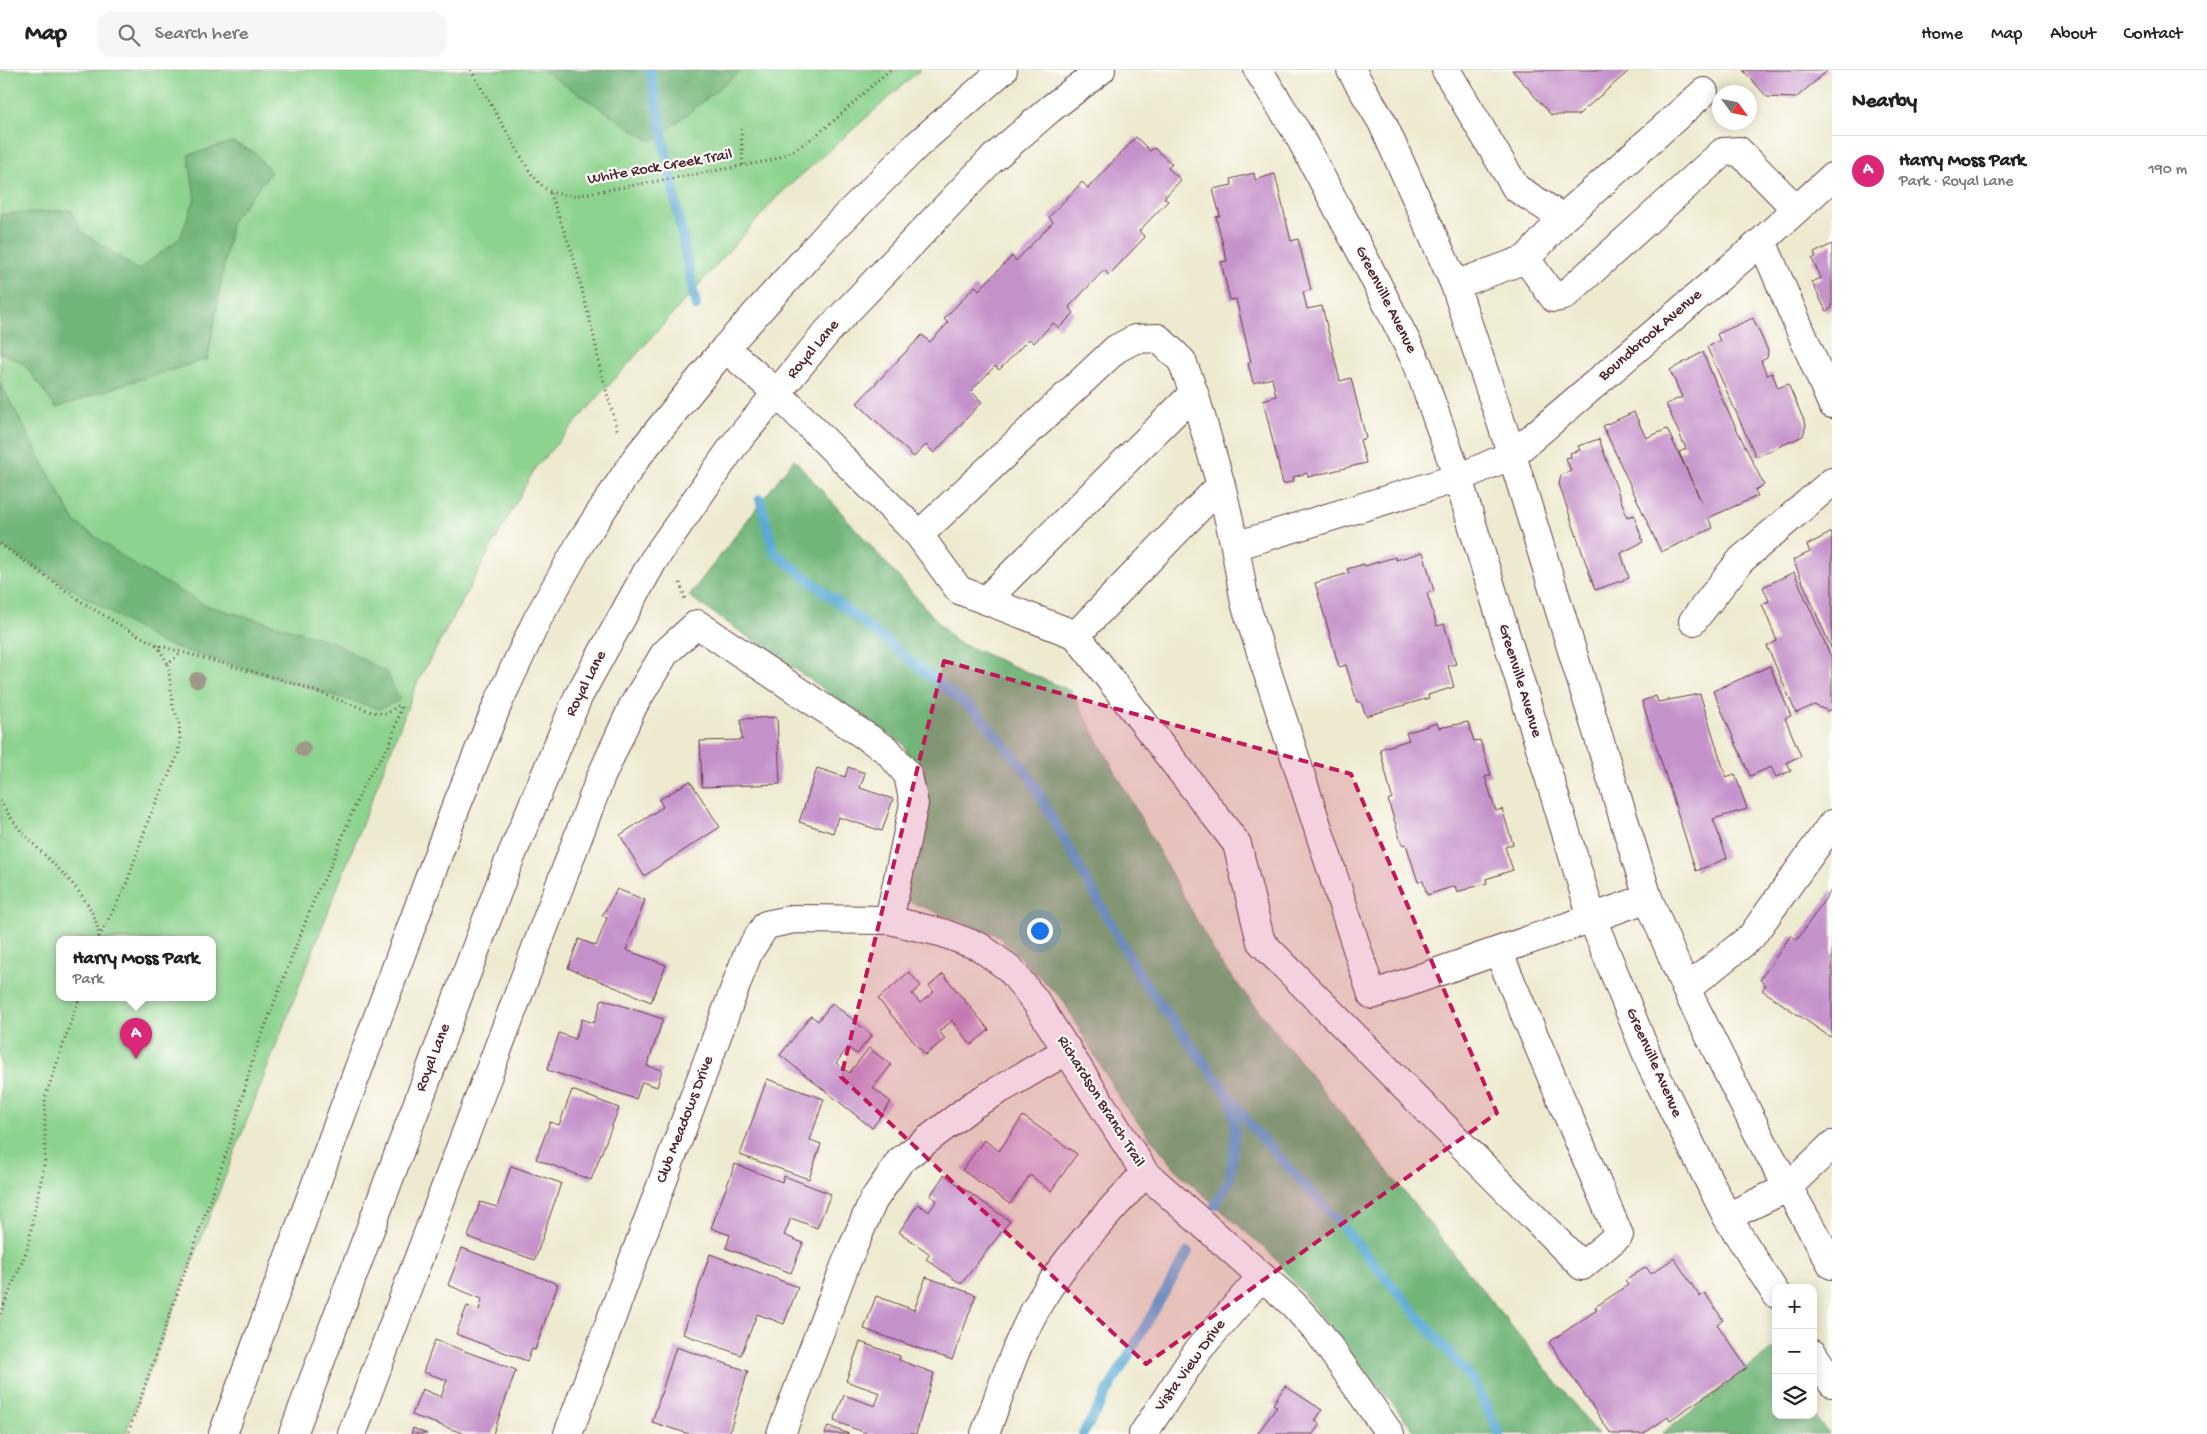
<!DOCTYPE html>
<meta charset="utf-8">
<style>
:root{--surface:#fff;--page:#f6f6f6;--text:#222;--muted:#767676;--line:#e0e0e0;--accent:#db2777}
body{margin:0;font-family:"Gochi Hand",sans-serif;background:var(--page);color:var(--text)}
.controls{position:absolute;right:15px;bottom:15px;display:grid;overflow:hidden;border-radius:10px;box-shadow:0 2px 12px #0003}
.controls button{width:45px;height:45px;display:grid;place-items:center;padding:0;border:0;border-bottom:1px solid var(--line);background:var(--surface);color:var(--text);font:25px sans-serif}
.compass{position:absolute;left:1712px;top:15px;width:45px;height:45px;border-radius:50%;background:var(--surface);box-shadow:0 2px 12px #0003;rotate:123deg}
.you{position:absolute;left:1039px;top:860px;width:18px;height:18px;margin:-12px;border:4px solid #fff;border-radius:50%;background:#1a73e8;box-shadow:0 0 0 8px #1a73e833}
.badge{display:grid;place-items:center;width:32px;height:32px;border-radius:50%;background:var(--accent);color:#fff;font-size:16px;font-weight:700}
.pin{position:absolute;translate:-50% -41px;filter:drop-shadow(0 1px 2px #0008)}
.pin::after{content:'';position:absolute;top:26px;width:18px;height:15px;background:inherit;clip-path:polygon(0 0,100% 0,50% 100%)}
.popup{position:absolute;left:56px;top:866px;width:160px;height:65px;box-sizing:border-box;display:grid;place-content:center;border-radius:10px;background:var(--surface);filter:drop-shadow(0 1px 4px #0005);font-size:16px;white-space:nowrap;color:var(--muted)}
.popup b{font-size:19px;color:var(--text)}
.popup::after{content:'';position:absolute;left:50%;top:100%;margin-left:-10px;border:10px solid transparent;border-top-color:var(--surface)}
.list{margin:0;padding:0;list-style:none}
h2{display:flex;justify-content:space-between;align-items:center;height:65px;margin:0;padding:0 20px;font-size:21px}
h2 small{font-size:16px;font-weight:400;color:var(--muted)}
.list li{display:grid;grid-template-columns:32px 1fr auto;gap:15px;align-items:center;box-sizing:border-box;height:70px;padding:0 20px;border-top:1px solid var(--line)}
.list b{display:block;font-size:19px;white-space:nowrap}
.list p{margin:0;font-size:16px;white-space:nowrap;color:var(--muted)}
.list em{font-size:16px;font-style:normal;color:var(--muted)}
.icon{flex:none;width:28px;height:28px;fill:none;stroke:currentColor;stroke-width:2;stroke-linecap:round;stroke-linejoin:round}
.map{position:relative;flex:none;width:1832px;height:1364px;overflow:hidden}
header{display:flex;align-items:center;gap:30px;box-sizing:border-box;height:70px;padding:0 25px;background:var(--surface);border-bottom:1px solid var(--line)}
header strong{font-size:24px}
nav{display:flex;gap:28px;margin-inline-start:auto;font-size:18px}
.search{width:350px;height:45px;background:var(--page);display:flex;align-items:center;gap:12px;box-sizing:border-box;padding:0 18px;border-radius:15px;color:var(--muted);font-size:19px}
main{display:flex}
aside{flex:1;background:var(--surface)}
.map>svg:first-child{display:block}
.green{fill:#8cd38e;stroke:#6b795c;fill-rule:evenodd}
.forest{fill:#71b579;stroke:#5e6a52}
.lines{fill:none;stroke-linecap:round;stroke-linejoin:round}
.stream{stroke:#5aaad4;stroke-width:10}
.building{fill:#c591ca}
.minor-casing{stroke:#633d44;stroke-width:30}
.major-casing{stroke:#633d44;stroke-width:30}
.path{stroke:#633d44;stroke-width:3;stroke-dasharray:1 4;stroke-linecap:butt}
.minor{stroke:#fff;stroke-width:28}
.major{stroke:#fff;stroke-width:28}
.tree{fill:#9f9886}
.marked{fill:#c2185b;fill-opacity:0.2;stroke:#c2185b;stroke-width:4;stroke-dasharray:10 6;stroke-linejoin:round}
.labels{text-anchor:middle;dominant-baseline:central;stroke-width:4.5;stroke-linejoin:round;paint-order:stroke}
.street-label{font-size:16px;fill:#4a1f2b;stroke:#fdfcf7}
</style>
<header>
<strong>Map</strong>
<div class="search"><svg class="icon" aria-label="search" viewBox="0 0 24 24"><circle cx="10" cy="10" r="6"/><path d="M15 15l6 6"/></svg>Search here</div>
<nav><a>Home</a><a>Map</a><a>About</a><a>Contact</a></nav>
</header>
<main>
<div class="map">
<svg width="1832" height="1364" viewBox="0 0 1832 1364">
<rect width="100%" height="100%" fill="#fdfcf7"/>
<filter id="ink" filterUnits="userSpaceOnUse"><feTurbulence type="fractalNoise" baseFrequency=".02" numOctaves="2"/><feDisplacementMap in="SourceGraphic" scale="10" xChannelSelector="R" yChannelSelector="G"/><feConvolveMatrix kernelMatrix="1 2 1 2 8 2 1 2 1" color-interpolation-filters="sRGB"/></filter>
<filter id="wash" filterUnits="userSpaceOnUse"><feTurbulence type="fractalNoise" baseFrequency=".0096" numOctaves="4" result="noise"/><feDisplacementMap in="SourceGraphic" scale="20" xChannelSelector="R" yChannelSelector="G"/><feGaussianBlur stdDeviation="1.12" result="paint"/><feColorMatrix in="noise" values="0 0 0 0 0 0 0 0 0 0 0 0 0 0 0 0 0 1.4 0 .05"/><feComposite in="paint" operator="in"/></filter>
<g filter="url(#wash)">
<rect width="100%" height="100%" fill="#eeead0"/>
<!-- green -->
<path class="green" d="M 0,0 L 920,0 L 779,125 L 535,398 L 417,613 L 125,1364 L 0,1364 ZM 60,870 L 212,870 L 212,928 L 60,928 Z"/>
<!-- forest -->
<path class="forest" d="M 542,0 L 742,0 L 652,72 Z
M 232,72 L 254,82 L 271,102 L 232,150 L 208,289 L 121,315 L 56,338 L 24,294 L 0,282 L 0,144 L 71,140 L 81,161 L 138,200 L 180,168 L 195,128 L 188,85 Z
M 0,313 L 75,452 L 136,496 L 205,535 L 331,571 L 387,603 L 400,630 L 379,639 L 161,573 L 0,475 Z
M 794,389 L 955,571 L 1071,621 L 1219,891 L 1598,1364 L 1417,1364 L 1271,1184 L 1179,1103 L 1123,1034 L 1063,930 L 997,865 L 897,827 L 924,715 L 903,674 L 689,526 Z
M 1772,1279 L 1776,1285 L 1776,1345 L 1813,1345 L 1813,1342 L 1828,1364 L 1662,1364 Z"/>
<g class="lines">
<!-- stream -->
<path class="stream" d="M 650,0 L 696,236
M 760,429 L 774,482 L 977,643 L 1025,699 L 1141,908 L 1252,1057 L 1340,1154 L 1474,1312 L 1499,1364
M 1215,1135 L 1230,1109 L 1235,1062 L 1232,1031
M 1083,1364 L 1188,1182"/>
</g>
<g id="blocks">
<!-- building -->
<path class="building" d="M 1512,0 L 1630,0 L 1578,45 L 1551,45 Z
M 1743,0 L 1828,0 L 1796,28 L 1767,27 Z
M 1136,67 L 1150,81 L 1154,78 L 1172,94 L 1168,98 L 1181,110 L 1164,128 L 1168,131 L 1139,161 L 1145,167 L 1109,205 L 1104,200 L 1069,237 L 1074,243 L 1059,258 L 1053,253 L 1034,273 L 1029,269 L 999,300 L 995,296 L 971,321 L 982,332 L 934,383 L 926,375 L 914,387 L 857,333 L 922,265 L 930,272 L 948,253 L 944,249 L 975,216 L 979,220 L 1012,186 L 1016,191 L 1053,152 L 1049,147 L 1082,112 L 1088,118 Z
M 1254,103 L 1255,110 L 1275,104 L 1291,171 L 1298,169 L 1311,220 L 1303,222 L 1307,239 L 1322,236 L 1340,311 L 1351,308 L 1366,368 L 1360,370 L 1366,393 L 1308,407 L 1307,403 L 1293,407 L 1294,411 L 1283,414 L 1263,330 L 1276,326 L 1272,308 L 1253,313 L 1248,293 L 1251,292 L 1236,229 L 1230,230 L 1221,192 L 1227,191 L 1216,147 L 1220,146 L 1213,119 L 1232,115 L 1231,109 Z
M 1832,174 L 1832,238 L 1826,241 L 1812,212 L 1821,208 L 1812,189 L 1816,187 L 1814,183 Z
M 1753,248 L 1768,281 L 1767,288 L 1761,291 L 1767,305 L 1772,303 L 1778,318 L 1788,314 L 1806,355 L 1803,366 L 1756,387 L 1707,277 L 1720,271 L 1717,264 Z
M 1703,282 L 1722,329 L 1764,415 L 1755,420 L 1758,426 L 1708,448 L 1713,458 L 1661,482 L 1603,356 L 1634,342 L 1646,368 L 1667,359 L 1701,431 L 1679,382 L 1686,379 L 1666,334 L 1682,327 L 1670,300 Z
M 1599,369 L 1627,447 L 1634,445 L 1643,472 L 1621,483 L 1629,508 L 1595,520 L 1559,414 L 1561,405 L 1571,401 L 1566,388 L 1571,387 L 1570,383 L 1580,380 L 1578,376 Z
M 1832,462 L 1832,580 L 1793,490 L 1810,482 L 1807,475 Z
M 1423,482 L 1434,521 L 1427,523 L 1437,556 L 1444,554 L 1456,594 L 1448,596 L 1454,617 L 1428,625 L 1429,628 L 1366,646 L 1361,632 L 1357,632 L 1346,595 L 1339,597 L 1315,513 L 1349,503 L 1347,499 L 1364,494 L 1365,496 L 1395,487 L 1396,490 Z
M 1794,502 L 1832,589 L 1832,639 L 1828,641 L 1814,635 L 1796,643 L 1767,576 L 1777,571 L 1762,534 L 1769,531 L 1763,517 Z
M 1770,596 L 1791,646 L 1785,648 L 1801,686 L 1787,692 L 1791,701 L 1776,707 L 1771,697 L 1750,706 L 1713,621 Z
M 1700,624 L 1726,707 L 1735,704 L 1747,739 L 1713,749 L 1727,788 L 1696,801 L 1642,631 L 1656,626 L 1658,632 Z
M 777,647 L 780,714 L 702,717 L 700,671 L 742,670 L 741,649 Z
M 1468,652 L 1474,671 L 1480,670 L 1491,705 L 1485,707 L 1496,741 L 1502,739 L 1513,774 L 1505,777 L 1513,800 L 1486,809 L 1487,813 L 1457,822 L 1455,816 L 1427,825 L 1423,811 L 1418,812 L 1406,774 L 1402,775 L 1388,730 L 1392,728 L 1380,679 L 1409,670 L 1406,663 L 1437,653 L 1439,658 Z
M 848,697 L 865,703 L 860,718 L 893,729 L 882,761 L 838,747 L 833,763 L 799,752 L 817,698 L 845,707 Z
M 690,711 L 720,757 L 644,806 L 620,765 L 663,737 L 659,730 Z
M 617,819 L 645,830 L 626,880 L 666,895 L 651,932 L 568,898 L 579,869 L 596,876 L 607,848 L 602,846 Z
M 1832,819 L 1832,964 L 1830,967 L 1762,920 L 1766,915 L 1760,910 L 1791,865 L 1797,870 Z
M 909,902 L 921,916 L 912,924 L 920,933 L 934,922 L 929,916 L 943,904 L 989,960 L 971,975 L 952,951 L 939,961 L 945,969 L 925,985 L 878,929 Z
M 602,929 L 663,949 L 647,996 L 662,1000 L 657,1017 L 642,1012 L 636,1029 L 547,1000 L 559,963 L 575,969 L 582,949 L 594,953 Z
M 832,933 L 872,965 L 857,984 L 848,978 L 836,993 L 849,1003 L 869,978 L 891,995 L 873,1018 L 891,1032 L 872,1058 L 780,985 L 811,946 L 818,951 Z
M 767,1009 L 824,1029 L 810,1070 L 821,1074 L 809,1109 L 740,1085 Z
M 572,1020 L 619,1038 L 591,1110 L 536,1089 L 550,1052 L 559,1055 Z
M 1023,1046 L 1077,1084 L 1051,1121 L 1030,1105 L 1010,1134 L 962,1100 L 984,1070 L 999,1081 Z
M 735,1094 L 782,1112 L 784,1106 L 831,1124 L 817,1158 L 791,1148 L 784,1165 L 803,1173 L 791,1203 L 726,1178 L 730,1165 L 711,1158 Z
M 511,1096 L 561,1113 L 535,1190 L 468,1167 L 480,1132 L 497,1137 Z
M 944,1105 L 1010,1151 L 961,1214 L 926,1189 L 930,1184 L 899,1162 L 918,1134 L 929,1142 L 937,1130 L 930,1126 Z
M 462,1178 L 558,1214 L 535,1280 L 532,1279 L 527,1291 L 456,1264 L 467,1236 L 479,1240 L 482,1229 L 448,1215 Z
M 710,1184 L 798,1217 L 784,1254 L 757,1244 L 741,1285 L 683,1264 Z
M 1674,1188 L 1700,1227 L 1705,1223 L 1723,1250 L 1717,1254 L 1747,1298 L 1670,1350 L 1668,1347 L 1643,1364 L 1611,1364 L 1549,1272 L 1597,1240 L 1595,1237 L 1628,1215 L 1625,1211 L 1646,1197 L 1651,1204 Z
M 926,1207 L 976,1225 L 952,1290 L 864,1259 L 876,1226 L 914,1240 Z
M 435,1270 L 516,1300 L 493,1364 L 465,1364 L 412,1345 L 422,1319 L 441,1327 L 447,1310 L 423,1302 Z
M 860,1272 L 900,1286 L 899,1290 L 934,1303 L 916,1364 L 869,1364 L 834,1351 L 844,1325 L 875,1336 L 880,1323 L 846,1311 Z
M 676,1277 L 748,1301 L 729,1364 L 689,1364 L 652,1352 Z
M 1285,1316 L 1322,1340 L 1315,1351 L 1320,1354 L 1313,1364 L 1257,1364 L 1277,1337 L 1273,1334 Z
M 828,1356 L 849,1364 L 825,1364 Z
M 413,1358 L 427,1364 L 411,1364 Z"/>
</g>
</g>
<g filter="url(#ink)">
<use href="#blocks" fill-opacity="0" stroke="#633d44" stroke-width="1"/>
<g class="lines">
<!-- minor casing -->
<g class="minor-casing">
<path id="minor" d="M 1446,0 L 1516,118 L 1563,148 L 1704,22
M 1762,171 L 1832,334
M 1526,189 L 1554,228 L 1564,226 L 1723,82 L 1739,81 L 1796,139
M 1455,215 L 1526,189 L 1563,148
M 777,323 L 919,465 L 959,520 L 1076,565 L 1221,415 L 1235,476 L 1458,408 L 1512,385 L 1762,171 L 1832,107
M 919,465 L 1116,279 L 1135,269 L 1158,268 L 1182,291 L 1194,323 L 1221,415
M 1235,476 L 1245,533 L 1372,925 L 1592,848
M 986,530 L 1194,323
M 1693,551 L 1741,490 L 1832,412
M 1076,565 L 1237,774 L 1261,872 L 1582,1196 L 1619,1165 L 1498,881
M 1686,919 L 1751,867 L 1832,754
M 1787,1118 L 1832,1075
M 352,1364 L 600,709 L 633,636 L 665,583 L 697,554 L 888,681 L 908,705 L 914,734 L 889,850
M 568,1364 L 748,883 L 766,855 L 794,849 L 889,850 L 943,863 L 980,877 L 1010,899 L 1036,932 L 1145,1103 L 1293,1234 L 1320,1264 L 1390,1364
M 781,1364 L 846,1193 L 873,1131 L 900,1091 L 973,1035 L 1068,980
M 985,1364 C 1003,1316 1018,1264 1047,1220 C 1075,1177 1110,1141 1145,1103
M 1143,1364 L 1199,1279 L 1261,1207"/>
</g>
<!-- major casing -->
<g class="major-casing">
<path id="major" d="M 1258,0 L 1298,64 L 1361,182 L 1418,295 L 1458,408 L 1592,848 L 1652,997 L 1727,1147 L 1776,1224
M 1351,0 L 1382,52 L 1455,215 L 1512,385 L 1648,828 L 1686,919 L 1763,1073 L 1832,1195
M 725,278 L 777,323
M 1592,848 L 1648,828
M 1727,1147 L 1787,1118
M 1813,1284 L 1832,1313
M 223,1364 L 452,747 L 499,631 L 537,550 L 581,472 L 637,387 L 725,278 L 828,164 L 917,75 L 1003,0
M 293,1364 L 507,796 L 578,627 L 653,491 L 734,375 L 828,261 L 990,91 L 1050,39 L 1101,0"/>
</g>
<!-- path -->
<path class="path" d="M 471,0 L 530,102 C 547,123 549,123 574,126 L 769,91 C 817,75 852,31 890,0
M 741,59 L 743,96
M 550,123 L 573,185 L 594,267 L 600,298 L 618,363
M 0,474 L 82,532 L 126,559 L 157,575 L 296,614 L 372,642 L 386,644 L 399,635 L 401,638 L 390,674 L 364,714 L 328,802 L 317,822 L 254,985 L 230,1073 L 128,1364
M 680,513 L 685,529
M 157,575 L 168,594
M 0,731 C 5,739 11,748 17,756 C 43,788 99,826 99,870
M 99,867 L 125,818 L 149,748 L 178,685 L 180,671 L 179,652 L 173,637 L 168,594 L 181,583
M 0,1244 L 27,1180 L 45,1090 L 45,1028 L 79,928"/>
<!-- minor -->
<use href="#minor" class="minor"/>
<!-- major -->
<use href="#major" class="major"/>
</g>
<!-- trees -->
<g class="tree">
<circle cx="197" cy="610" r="8"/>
<circle cx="303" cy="679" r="8"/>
</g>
</g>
<!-- marked area -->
<path class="marked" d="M 944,591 L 1351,704 L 1497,1043 L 1146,1294 L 841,1007 Z"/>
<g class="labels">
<!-- street labels -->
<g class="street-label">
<text transform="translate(660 98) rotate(-10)">White Rock Creek Trail</text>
<text transform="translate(1385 230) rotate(63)">Greenville Avenue</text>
<text transform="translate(1651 266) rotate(-41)">Boundbrook Avenue</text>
<text transform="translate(814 280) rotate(-50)">Royal Lane</text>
<text transform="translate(1519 611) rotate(73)">Greenville Avenue</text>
<text transform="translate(587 614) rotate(-63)">Royal Lane</text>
<text transform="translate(434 988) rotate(-69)">Royal Lane</text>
<text transform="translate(1653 993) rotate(66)">Greenville Avenue</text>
<text transform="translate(1100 1032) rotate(58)">Richardson Branch Trail</text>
<text transform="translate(686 1050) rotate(-69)">Club Meadows Drive</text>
<text transform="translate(1191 1296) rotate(-54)">Vista View Drive</text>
</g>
</g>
</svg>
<div class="controls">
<button>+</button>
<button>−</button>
<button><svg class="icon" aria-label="layers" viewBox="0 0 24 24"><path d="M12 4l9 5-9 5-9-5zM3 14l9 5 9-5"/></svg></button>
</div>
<svg class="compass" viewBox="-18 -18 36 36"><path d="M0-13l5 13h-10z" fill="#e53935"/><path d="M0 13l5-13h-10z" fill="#767676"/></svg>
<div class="you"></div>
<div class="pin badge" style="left:136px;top:989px">A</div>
<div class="popup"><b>Harry Moss Park</b>Park</div>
</div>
<aside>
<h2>Nearby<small></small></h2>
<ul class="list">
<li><span class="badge">A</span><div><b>Harry Moss Park</b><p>Park · Royal Lane</p></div><em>190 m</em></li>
</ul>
</aside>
</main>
